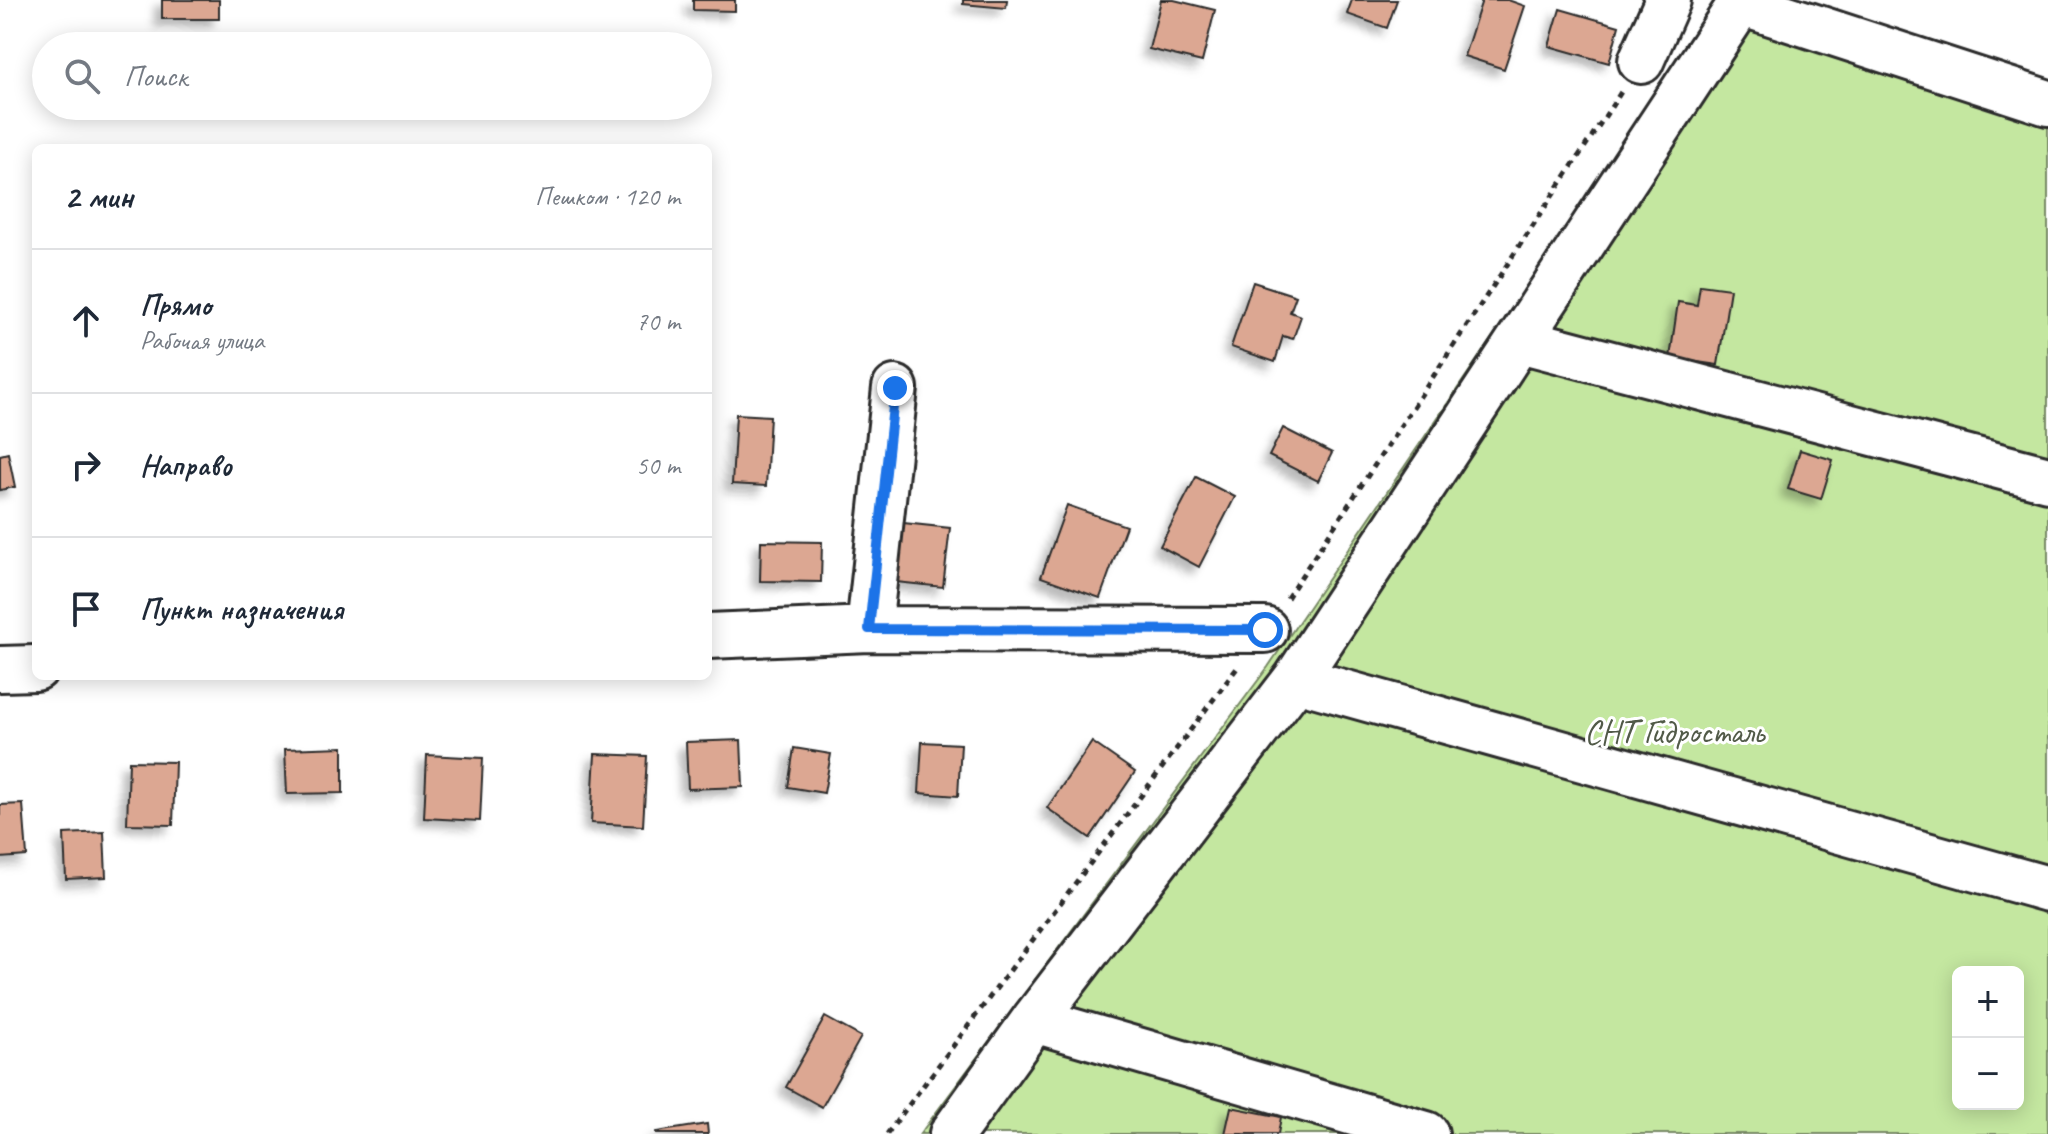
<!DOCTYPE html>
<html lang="ru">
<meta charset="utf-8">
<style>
:root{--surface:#fff;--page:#f6f6f7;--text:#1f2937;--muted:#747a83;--line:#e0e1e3}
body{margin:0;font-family:Caveat,sans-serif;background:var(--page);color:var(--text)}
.controls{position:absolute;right:24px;bottom:24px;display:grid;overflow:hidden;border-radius:12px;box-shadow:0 4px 20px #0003}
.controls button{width:72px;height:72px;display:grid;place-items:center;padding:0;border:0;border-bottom:2px solid var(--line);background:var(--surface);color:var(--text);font:40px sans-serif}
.stop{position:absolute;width:24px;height:24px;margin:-18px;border:6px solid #1a73e8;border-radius:50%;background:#fff}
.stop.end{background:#1a73e8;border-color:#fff;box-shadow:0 2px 8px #0008}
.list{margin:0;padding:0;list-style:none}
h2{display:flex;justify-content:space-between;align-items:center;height:104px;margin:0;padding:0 32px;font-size:34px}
h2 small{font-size:26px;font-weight:400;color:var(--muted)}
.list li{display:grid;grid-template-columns:52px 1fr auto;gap:24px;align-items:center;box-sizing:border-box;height:144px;padding:0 32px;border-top:2px solid var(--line)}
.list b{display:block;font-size:30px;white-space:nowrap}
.list p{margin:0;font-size:26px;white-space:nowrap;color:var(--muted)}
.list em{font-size:26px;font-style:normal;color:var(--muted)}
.icon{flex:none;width:44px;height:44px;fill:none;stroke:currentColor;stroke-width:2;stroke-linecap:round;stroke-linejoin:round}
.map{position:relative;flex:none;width:2048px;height:1134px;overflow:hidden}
.search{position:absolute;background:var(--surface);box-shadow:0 4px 20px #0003;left:32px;top:32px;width:680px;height:88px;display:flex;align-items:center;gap:20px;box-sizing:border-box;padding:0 28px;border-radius:44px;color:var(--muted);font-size:30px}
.panel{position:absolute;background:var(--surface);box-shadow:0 4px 20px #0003;left:32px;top:144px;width:680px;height:536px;border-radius:12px}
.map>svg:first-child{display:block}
.green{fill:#c4e7a0;stroke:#788966;stroke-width:2;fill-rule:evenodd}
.building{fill:#dca792;stroke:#2b2b2b;stroke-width:2;filter:url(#shadow)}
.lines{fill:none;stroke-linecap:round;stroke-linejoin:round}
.minor-casing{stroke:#2b2b2b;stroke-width:50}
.path{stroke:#2b2b2b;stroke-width:5;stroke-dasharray:6 6;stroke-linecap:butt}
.minor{stroke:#fff;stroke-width:44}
.route{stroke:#1a73e8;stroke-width:10}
.labels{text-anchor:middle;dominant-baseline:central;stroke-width:6;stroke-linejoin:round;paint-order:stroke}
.park-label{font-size:34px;fill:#515a48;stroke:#fff}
</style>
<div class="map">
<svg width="2048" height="1134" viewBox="0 0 2048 1134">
<defs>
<filter id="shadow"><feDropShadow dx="-7" dy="7" stdDeviation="4" flood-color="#0004"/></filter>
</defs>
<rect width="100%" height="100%" fill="#fff"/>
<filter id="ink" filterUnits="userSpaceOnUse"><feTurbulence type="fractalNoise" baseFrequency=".0125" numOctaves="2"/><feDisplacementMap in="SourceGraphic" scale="16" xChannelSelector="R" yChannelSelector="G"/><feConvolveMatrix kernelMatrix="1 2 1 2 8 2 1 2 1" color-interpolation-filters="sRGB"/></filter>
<g filter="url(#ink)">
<!-- green -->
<path class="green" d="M 1722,0 L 2048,85 L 2048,1134 L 920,1134 L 1268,667 ZM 1958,972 L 2018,972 L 2018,1104 L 1958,1104 Z"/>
<!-- building -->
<path class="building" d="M 162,0 L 219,0 L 219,19 L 162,19 Z
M 693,0 L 735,0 L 735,11 L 693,10 Z
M 963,0 L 1007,0 L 1006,8 L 963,4 Z
M 1161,0 L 1174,0 L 1215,10 L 1202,62 L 1149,49 Z
M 1352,0 L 1397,0 L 1387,28 L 1347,14 Z
M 1482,0 L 1508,0 L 1525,6 L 1504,69 L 1464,56 Z
M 1560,9 L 1619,26 L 1609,63 L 1549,46 Z
M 1253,282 L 1296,296 L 1290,312 L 1301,316 L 1293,339 L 1283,336 L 1275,362 L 1231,347 Z
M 1700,285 L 1730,289 L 1718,365 L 1670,358 L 1678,302 L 1697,305 Z
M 736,414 L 770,416 L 766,486 L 732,484 Z
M 1283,428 L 1332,453 L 1318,481 L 1269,456 Z
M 1800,450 L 1833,460 L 1821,499 L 1788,489 Z
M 8,453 L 15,487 L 0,490 L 0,455 Z
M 1196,477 L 1235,497 L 1199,567 L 1160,546 Z
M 1067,505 L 1126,526 L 1100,598 L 1041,577 Z
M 894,522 L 950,528 L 943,587 L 887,581 Z
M 761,541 L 822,542 L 821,582 L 760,581 Z
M 741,740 L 743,787 L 688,789 L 686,742 Z
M 922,742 L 961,744 L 958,796 L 919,793 Z
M 1092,742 L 1135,772 L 1090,838 L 1047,808 Z
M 343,747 L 343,793 L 287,794 L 285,749 Z
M 794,748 L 831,754 L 824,793 L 788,787 Z
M 595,754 L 647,756 L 643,826 L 591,823 Z
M 427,755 L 483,758 L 480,821 L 424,818 Z
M 129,761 L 175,762 L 173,825 L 127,824 Z
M 23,804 L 27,856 L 0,858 L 0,805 Z
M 104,832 L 106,877 L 66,879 L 64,834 Z
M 825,1017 L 861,1037 L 822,1107 L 786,1087 Z
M 1231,1107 L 1281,1117 L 1278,1134 L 1225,1134 Z
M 707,1124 L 708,1134 L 656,1134 L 656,1132 Z"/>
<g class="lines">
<!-- minor casing -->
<g class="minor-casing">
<path id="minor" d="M 1641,61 L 1668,0
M 1520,340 L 2048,479
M 869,629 L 895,388
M 708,636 L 869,629 L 1265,630
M 0,669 L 36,668
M 1296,679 L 1741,3 L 2048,103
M 1034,1020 L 1296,679 L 2048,889
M 952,1134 L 1034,1020 L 1426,1134"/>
</g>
<!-- path -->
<path class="path" d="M 1287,598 L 1621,92
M 887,1134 L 1237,668"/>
<!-- minor -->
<use href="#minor" class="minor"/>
</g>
</g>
<g class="lines" filter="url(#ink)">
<!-- route -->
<path class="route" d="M 895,388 L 869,629 L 1265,630"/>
</g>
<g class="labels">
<!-- park labels -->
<g class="park-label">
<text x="1674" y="731">СНТ Гидросталь</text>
</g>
</g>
</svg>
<div class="controls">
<button>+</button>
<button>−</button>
</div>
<div class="stop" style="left:1265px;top:630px"></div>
<div class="stop end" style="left:895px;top:388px"></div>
<div class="search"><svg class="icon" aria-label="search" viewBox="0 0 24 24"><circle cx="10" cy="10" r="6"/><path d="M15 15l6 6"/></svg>Поиск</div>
<section class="panel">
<h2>2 мин<small>Пешком · 120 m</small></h2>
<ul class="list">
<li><svg class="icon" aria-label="ahead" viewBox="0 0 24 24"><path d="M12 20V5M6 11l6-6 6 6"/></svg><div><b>Прямо</b><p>Рабочая улица</p></div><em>70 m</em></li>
<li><svg class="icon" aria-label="right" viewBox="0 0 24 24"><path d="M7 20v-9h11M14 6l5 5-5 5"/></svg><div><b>Направо</b></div><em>50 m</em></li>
<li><svg class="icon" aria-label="arrive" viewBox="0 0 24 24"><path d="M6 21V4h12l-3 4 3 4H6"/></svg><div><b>Пункт назначения</b></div></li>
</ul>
</section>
</div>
